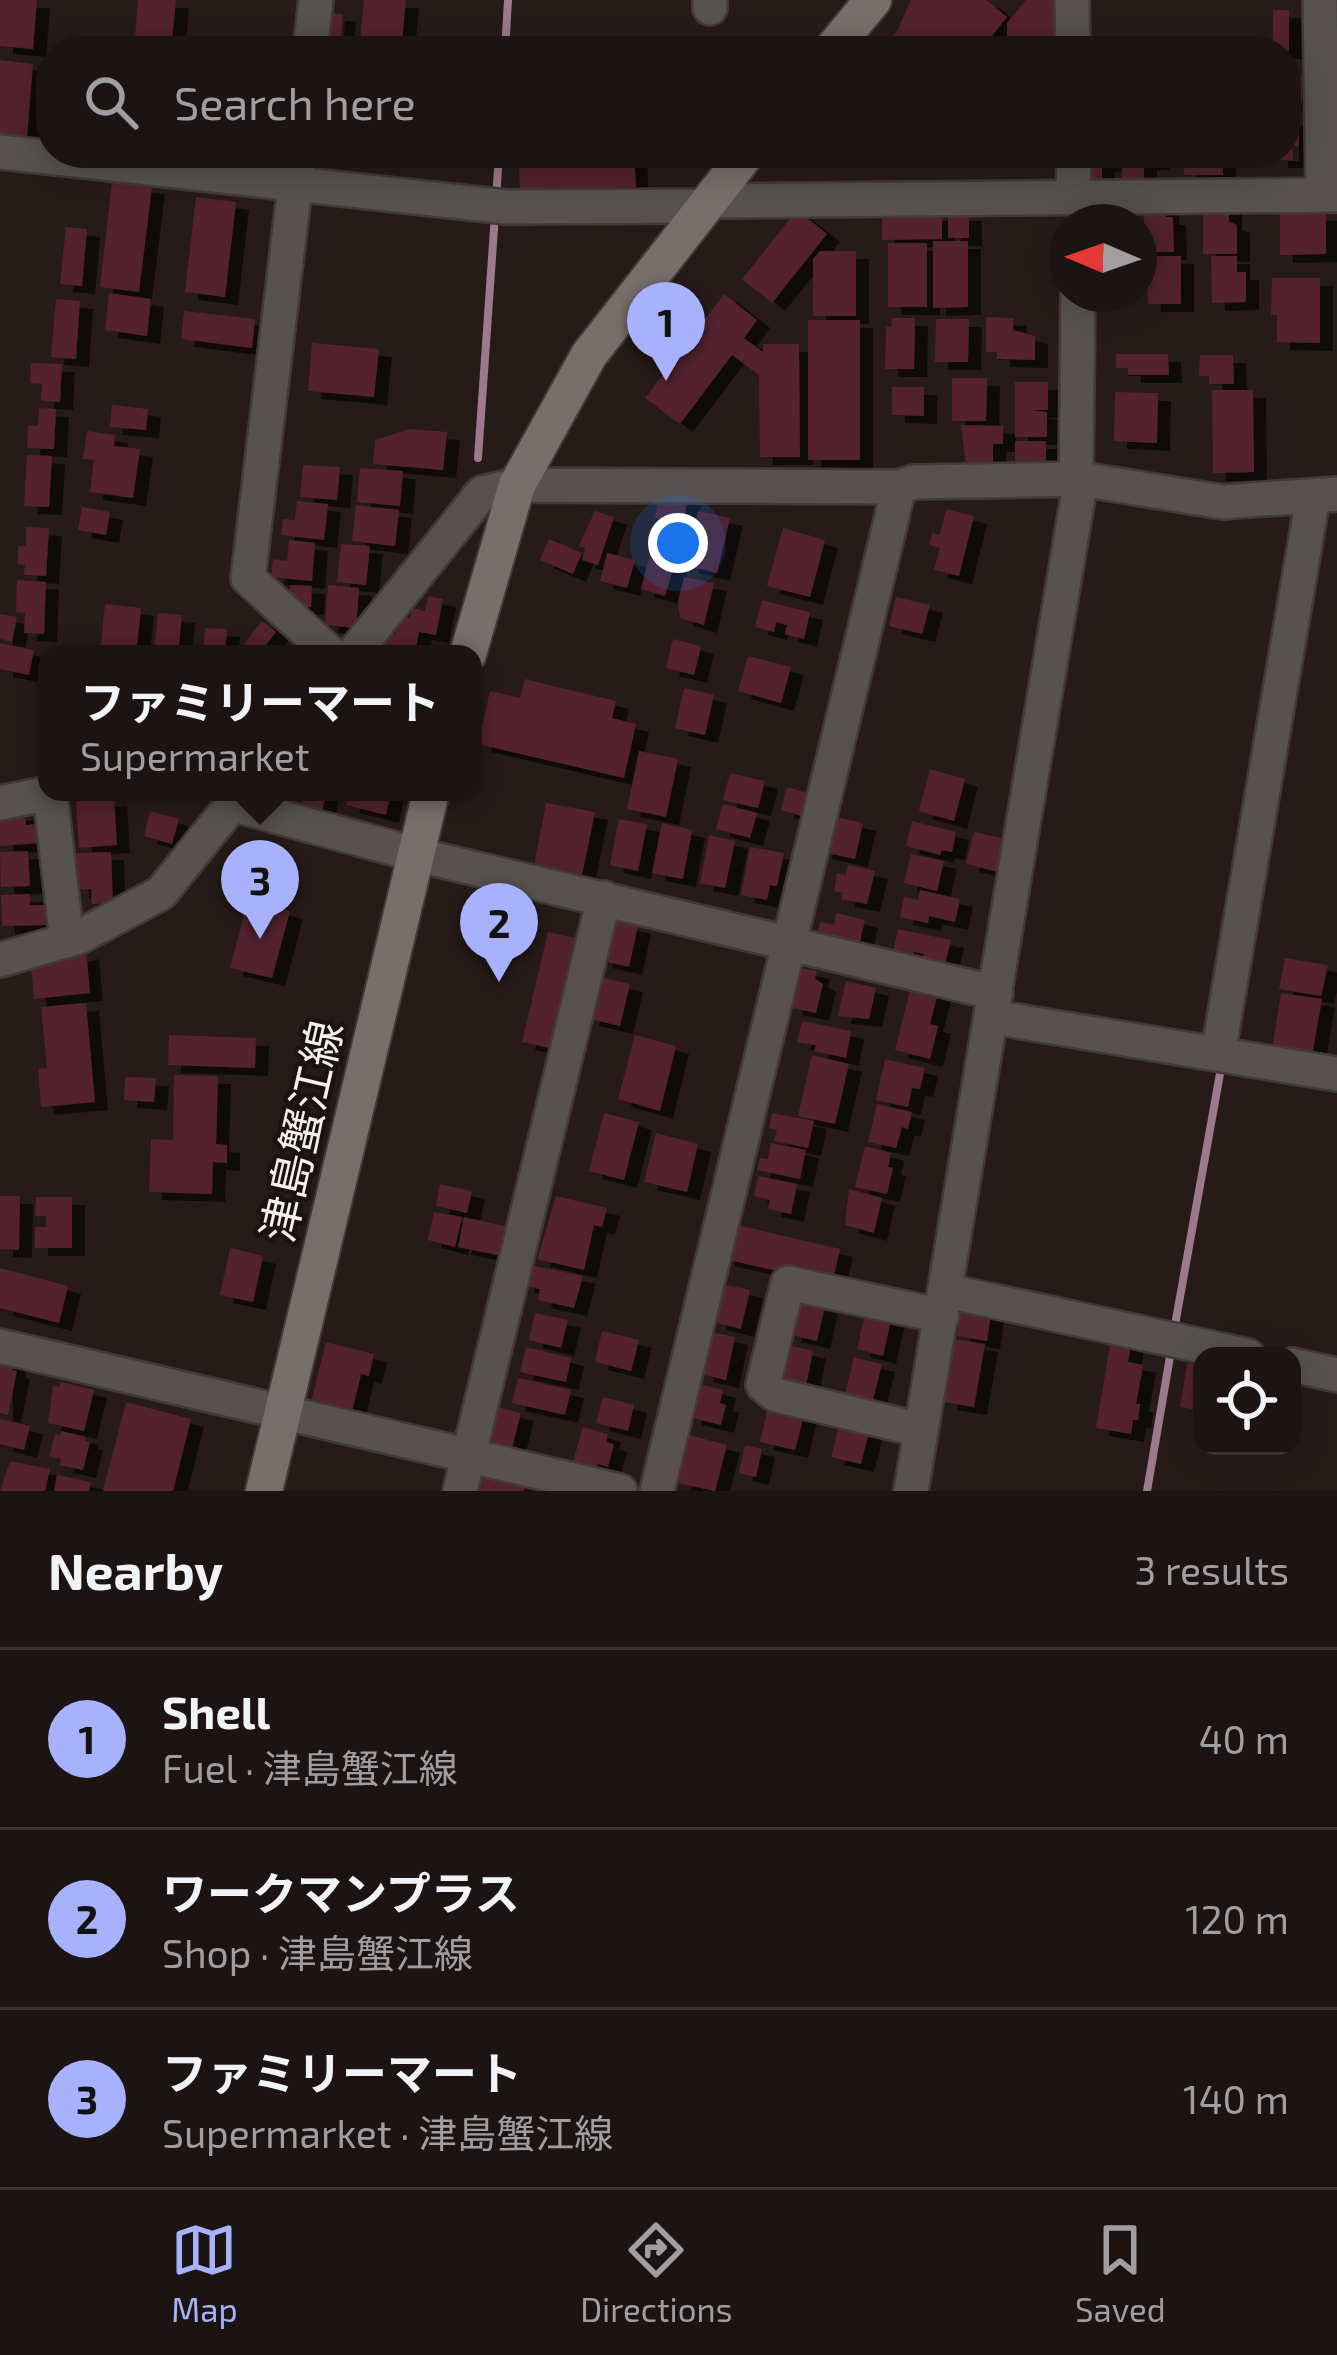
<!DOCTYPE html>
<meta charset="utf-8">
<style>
:root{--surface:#1c1413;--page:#292121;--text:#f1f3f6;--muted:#a09ea0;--line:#3a3333;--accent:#a7b1fc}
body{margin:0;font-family:"Exo 2","Noto Sans JP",sans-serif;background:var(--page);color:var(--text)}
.controls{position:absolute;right:36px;bottom:36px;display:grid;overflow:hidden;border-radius:24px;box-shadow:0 6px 30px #0003}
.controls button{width:108px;height:108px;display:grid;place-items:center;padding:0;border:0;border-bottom:3px solid var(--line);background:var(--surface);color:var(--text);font:60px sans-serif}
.compass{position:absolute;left:1049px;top:204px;width:108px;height:108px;border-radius:50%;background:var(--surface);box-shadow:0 6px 30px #0003;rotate:272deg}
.you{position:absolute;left:678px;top:543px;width:42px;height:42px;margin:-30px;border:9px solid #fff;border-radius:50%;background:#1a73e8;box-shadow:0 0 0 18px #1a73e833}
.badge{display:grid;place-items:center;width:78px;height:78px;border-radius:50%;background:var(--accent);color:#111;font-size:39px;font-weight:700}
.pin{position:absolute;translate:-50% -99px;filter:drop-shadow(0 3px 6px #0008)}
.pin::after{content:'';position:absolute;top:63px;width:42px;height:36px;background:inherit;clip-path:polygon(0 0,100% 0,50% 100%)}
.popup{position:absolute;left:38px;top:645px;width:444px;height:156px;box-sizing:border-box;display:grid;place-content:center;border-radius:24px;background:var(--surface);filter:drop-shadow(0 3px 9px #0005);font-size:39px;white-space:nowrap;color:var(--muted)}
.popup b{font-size:45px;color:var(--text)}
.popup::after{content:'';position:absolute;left:50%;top:100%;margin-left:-24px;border:24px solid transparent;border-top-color:var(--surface)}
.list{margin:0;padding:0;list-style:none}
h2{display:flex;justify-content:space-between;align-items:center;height:156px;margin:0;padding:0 48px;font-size:51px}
h2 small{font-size:39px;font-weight:400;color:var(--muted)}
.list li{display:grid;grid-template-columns:78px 1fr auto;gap:36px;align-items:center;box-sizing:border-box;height:180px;padding:0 48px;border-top:3px solid var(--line)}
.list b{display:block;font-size:45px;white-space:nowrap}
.list p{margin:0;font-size:39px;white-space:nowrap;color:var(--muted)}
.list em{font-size:39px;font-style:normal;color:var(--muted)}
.icon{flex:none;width:66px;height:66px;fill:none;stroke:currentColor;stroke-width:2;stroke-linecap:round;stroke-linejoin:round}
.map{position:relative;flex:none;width:1337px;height:1491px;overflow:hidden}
.search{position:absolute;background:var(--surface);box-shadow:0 6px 30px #0003;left:36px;right:36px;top:36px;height:132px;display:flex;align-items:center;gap:30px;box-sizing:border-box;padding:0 42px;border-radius:48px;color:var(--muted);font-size:45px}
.sheet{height:696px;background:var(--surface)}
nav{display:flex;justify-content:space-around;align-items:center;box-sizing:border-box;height:168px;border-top:3px solid var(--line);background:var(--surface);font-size:33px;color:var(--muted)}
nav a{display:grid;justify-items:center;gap:6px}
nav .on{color:var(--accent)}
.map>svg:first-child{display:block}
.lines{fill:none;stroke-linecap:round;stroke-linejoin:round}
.stream{stroke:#9c798c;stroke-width:8}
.building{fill:#53212f;filter:url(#shadow)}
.minor-casing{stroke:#433937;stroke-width:38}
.secondary-casing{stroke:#433937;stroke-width:40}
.minor{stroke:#57524f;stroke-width:33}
.secondary{stroke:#776f6b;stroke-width:36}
.labels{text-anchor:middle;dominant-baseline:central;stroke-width:9;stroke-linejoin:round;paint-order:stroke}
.street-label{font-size:45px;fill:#f6efed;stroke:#1c1210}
</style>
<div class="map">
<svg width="1337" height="1491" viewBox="0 0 1337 1491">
<defs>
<filter id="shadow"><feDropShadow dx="13" dy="8" stdDeviation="0" flood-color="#0009"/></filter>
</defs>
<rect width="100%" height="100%" fill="#261b19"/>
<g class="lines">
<!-- stream -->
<path class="stream" d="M 505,51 L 508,0
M 496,200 L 499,153
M 478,458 L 495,215
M 1175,1325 L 1221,1068
M 1147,1491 L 1171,1351"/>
</g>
<!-- building -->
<path class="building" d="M 0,0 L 37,0 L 33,49 L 0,46 Z
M 138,0 L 176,0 L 171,51 L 134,51 Z
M 364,0 L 406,0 L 401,51 L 359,51 Z
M 986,0 L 1007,17 L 980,51 L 881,51 L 898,29 L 911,0 Z
M 1026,0 L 1062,0 L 1062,42 L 1007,42 L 1007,23 Z
M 1273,10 L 1289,10 L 1289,51 L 1273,51 Z
M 332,13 L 343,14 L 340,51 L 329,51 Z
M 1136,39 L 1136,51 L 1087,51 L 1086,40 Z
M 987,45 L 1056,46 L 1056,51 L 987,51 Z
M 0,60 L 33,64 L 27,137 L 0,135 Z
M 1286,75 L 1302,75 L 1302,103 L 1286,103 Z
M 1286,118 L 1299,118 L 1299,146 L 1293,146 L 1293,160 L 1275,160 L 1275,153 L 1286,153 Z
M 218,153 L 276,153 L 275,163 L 218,158 Z
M 518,153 L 634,153 L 636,187 L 520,190 Z
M 1079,153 L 1114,153 L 1114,163 L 1102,164 L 1102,179 L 1080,180 Z
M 1122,153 L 1156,153 L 1157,162 L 1144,162 L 1144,181 L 1122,181 Z
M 1184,153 L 1223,153 L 1223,175 L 1184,175 Z
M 112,182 L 152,186 L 139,292 L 100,287 Z
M 196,197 L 236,202 L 225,297 L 185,292 Z
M 1144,206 L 1166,206 L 1166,217 L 1173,217 L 1174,252 L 1144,252 Z
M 1203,206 L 1229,206 L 1229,222 L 1237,225 L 1237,254 L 1203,254 Z
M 797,210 L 827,234 L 772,303 L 742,279 Z
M 882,213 L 942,213 L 942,239 L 882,240 Z
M 948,213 L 969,213 L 969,238 L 948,238 Z
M 1280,213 L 1326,213 L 1326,254 L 1280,255 Z
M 66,227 L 87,229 L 82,286 L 60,284 Z
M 933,241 L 968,241 L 968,307 L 933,308 Z
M 888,243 L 927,243 L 927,307 L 888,307 Z
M 820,251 L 856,251 L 856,316 L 813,316 L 813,259 Z
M 1147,256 L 1181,256 L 1181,304 L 1148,304 Z
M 1211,256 L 1237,256 L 1237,272 L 1246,272 L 1246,302 L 1212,303 Z
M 1272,278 L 1320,278 L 1320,343 L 1277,342 L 1277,315 L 1271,315 Z
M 109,293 L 151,299 L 147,336 L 105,330 Z
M 724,294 L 757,320 L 744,338 L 763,352 L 763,344 L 799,344 L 800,457 L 760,457 L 759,375 L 732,355 L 680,424 L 645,398 Z
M 56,299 L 80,301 L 76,359 L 51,357 Z
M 184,311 L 255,319 L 252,348 L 181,339 Z
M 986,317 L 1014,318 L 1013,330 L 1035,336 L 1035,360 L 997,359 L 997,352 L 986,352 Z
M 892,318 L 915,318 L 914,369 L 885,369 L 886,327 L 891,327 Z
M 936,319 L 969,319 L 968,362 L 935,362 Z
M 808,320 L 860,320 L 860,460 L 808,460 Z
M 312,343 L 379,349 L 374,397 L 308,391 Z
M 1116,354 L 1168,354 L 1169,375 L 1128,375 L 1128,368 L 1116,368 Z
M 1200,355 L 1233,355 L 1234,384 L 1209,384 L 1209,376 L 1199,376 Z
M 31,363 L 62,364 L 60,402 L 41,401 L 42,384 L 30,383 Z
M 952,378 L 987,378 L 986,421 L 952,421 Z
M 1015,382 L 1048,382 L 1048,410 L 1031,410 L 1047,412 L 1047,437 L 1015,437 Z
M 892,387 L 924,387 L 924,416 L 892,415 Z
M 1212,390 L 1253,390 L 1254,472 L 1213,473 Z
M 1115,392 L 1158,393 L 1157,443 L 1114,441 Z
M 112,405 L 148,409 L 146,430 L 110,427 Z
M 39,408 L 56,409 L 54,449 L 27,448 L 28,425 L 38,426 Z
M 961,425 L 1003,426 L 1003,444 L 993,444 L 993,465 L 966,465 Z
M 410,429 L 447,432 L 443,470 L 373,464 L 375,440 Z
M 87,431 L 115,435 L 114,446 L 140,449 L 133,498 L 90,492 L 94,460 L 83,459 Z
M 1015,441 L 1046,441 L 1046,465 L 1015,465 Z
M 27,455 L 52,456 L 49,507 L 24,506 Z
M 303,465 L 340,467 L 337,500 L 300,497 Z
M 360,468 L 403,471 L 400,506 L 357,502 Z
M 660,492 L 688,498 L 683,523 L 655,518 Z
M 297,501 L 328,504 L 324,540 L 281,535 L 283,519 L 295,520 Z
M 356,505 L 399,510 L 395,546 L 352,541 Z
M 82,507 L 110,512 L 106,535 L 78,530 Z
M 946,509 L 974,516 L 959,576 L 934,570 L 940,548 L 929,545 L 932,533 L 940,535 Z
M 595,511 L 614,517 L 598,565 L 582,560 L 585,548 L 579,546 Z
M 698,511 L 730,518 L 717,573 L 685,565 Z
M 655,522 L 682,529 L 676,554 L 648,547 Z
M 26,527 L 49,528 L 46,576 L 24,575 L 25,565 L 18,564 L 18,546 L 26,546 Z
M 783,528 L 825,540 L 810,597 L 767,586 Z
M 549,539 L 582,553 L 573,574 L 540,560 Z
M 289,540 L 315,543 L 312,581 L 271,577 L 273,559 L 287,561 Z
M 341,544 L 370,546 L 366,585 L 337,582 Z
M 607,553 L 635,560 L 627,588 L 600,581 Z
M 649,558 L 674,565 L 665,596 L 641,589 Z
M 684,577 L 714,583 L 704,625 L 680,618 L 678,602 Z
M 17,580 L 46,582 L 44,634 L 24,633 L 25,613 L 16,612 Z
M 290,585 L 312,586 L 311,607 L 288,606 Z
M 328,585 L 359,588 L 356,628 L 325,625 Z
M 428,596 L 443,599 L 436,635 L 419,632 L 415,654 L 379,654 L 384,632 L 395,635 L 398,616 L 410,618 L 412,608 L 425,611 Z
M 896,597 L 930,605 L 922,634 L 889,626 Z
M 762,600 L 810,612 L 804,639 L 785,634 L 787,625 L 776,622 L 774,632 L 755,627 Z
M 105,604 L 141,608 L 136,654 L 100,654 Z
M 158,613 L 182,615 L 178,654 L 154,654 Z
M 0,614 L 17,617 L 12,642 L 0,639 Z
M 262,621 L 276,632 L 259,654 L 245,654 L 239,650 Z
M 205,628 L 227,629 L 225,654 L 203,653 Z
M 673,639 L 701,646 L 694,675 L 666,668 Z
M 0,643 L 34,650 L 29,675 L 0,669 Z
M 748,656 L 791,667 L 781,703 L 738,691 Z
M 525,679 L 616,701 L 612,718 L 636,724 L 624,778 L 478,744 L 490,691 L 520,698 Z
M 684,688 L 714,695 L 705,735 L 675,728 Z
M 639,751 L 678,759 L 666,817 L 627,809 Z
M 930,769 L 965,779 L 954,821 L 919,811 Z
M 730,773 L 765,781 L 758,808 L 723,800 Z
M 787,787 L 811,794 L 805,817 L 781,810 Z
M 304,792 L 326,792 L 321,818 L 300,814 Z
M 350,792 L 391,792 L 386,815 L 346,805 Z
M 114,798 L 117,845 L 79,848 L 76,800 Z
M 546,803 L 595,812 L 582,875 L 534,866 Z
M 723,804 L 757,813 L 750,838 L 716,829 Z
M 150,811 L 179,819 L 172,844 L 144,836 Z
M 25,812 L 26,825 L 40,824 L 41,843 L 0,846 L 0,814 Z
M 827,815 L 863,823 L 855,859 L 819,851 Z
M 619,819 L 647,824 L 638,871 L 610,865 Z
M 912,821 L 956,832 L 952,852 L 942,850 L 940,855 L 906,846 Z
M 662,823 L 692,830 L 683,879 L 652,873 Z
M 974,832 L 1006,839 L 998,872 L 966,864 Z
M 709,835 L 735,841 L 725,888 L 700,883 Z
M 750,847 L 784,853 L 777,886 L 770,885 L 767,900 L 741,895 Z
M 28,851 L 30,886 L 1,887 L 0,852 Z
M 111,852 L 113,903 L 92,904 L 91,889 L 76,890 L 75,853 Z
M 911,854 L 944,861 L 937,891 L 904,883 Z
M 848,865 L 875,871 L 867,904 L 841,899 L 843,893 L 834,891 L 837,873 L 846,875 Z
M 920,890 L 960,899 L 955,922 L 929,916 L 928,923 L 900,917 L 904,897 L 918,900 Z
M 30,894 L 30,905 L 45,905 L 46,925 L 2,926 L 1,895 Z
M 248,900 L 290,911 L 272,978 L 230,968 Z
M 836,913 L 865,920 L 859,946 L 817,937 L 820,922 L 834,925 Z
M 608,919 L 638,926 L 629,967 L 599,960 Z
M 898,929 L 951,940 L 944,969 L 921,964 L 924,954 L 914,952 L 911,964 L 891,960 Z
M 548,932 L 575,938 L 549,1048 L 522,1042 Z
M 86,951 L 90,993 L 34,999 L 31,965 Z
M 1285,958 L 1328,965 L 1321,996 L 1279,989 Z
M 802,968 L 817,971 L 815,979 L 823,984 L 816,1013 L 789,1007 L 795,978 L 801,976 Z
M 602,978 L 630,984 L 620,1026 L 586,1018 L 592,992 L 599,993 Z
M 846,981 L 876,988 L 869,1019 L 838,1016 Z
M 911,986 L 938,993 L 930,1024 L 938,1026 L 930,1059 L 895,1050 Z
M 1281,993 L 1322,999 L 1312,1056 L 1272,1050 Z
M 86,1003 L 95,1102 L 41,1107 L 38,1069 L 47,1068 L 41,1007 Z
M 802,1021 L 851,1031 L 846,1058 L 814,1051 L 816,1045 L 797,1042 Z
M 169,1035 L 256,1038 L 255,1068 L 168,1065 Z
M 635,1035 L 676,1046 L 660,1111 L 618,1099 Z
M 812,1055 L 849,1064 L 835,1124 L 798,1116 Z
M 885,1059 L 925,1068 L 920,1089 L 912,1088 L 908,1107 L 876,1100 Z
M 174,1075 L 218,1076 L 216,1144 L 227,1145 L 227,1163 L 213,1162 L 212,1194 L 149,1192 L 151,1139 L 173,1140 Z
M 125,1077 L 156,1078 L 154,1102 L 124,1100 Z
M 877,1104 L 912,1112 L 908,1129 L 902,1127 L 896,1148 L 868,1142 Z
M 604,1113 L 639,1122 L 624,1180 L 589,1171 Z
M 772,1113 L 814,1121 L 808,1148 L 774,1141 L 777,1130 L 769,1128 Z
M 656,1133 L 698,1144 L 687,1192 L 644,1182 Z
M 771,1143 L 806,1150 L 800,1179 L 757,1170 L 760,1158 L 768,1159 Z
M 865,1146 L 891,1153 L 888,1167 L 893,1168 L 887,1194 L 855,1187 Z
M 758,1176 L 797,1184 L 791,1214 L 768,1209 L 770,1200 L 754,1196 Z
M 440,1184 L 472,1191 L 467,1213 L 436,1206 Z
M 849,1189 L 882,1198 L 874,1233 L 845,1225 Z
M 0,1196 L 20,1196 L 19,1250 L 0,1249 Z
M 556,1196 L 607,1208 L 602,1227 L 594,1225 L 584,1270 L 537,1259 Z
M 36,1197 L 72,1197 L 72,1248 L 35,1248 L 35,1227 L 46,1227 L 46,1216 L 35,1216 Z
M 434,1212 L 462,1217 L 455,1247 L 428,1240 Z
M 464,1217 L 508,1227 L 502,1256 L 458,1247 Z
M 729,1223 L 840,1249 L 832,1284 L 721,1258 Z
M 230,1248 L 263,1256 L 253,1302 L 220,1295 Z
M 526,1264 L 583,1276 L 574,1308 L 538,1300 L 540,1289 L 521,1285 Z
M 0,1268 L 68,1286 L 59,1323 L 0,1308 Z
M 722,1284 L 750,1290 L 741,1329 L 713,1322 Z
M 796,1300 L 825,1306 L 817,1341 L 788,1334 Z
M 962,1309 L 991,1314 L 987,1341 L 957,1336 Z
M 535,1313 L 568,1320 L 561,1348 L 529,1340 Z
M 865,1314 L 891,1320 L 883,1356 L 857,1349 Z
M 602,1331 L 639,1340 L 631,1371 L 595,1362 Z
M 710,1332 L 735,1337 L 726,1380 L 700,1374 Z
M 955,1339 L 985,1344 L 974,1407 L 944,1402 L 948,1375 L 942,1374 L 946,1350 L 952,1351 Z
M 1111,1339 L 1131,1342 L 1128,1362 L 1143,1365 L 1136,1404 L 1140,1404 L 1138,1420 L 1133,1420 L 1131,1434 L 1096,1428 Z
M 326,1342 L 374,1354 L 369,1376 L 361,1374 L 352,1412 L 311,1402 Z
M 788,1345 L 813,1351 L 806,1386 L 780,1381 Z
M 526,1347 L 571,1358 L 566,1382 L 520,1372 Z
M 0,1357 L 14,1360 L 12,1370 L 17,1371 L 8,1415 L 0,1413 Z
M 854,1357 L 882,1364 L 873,1400 L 845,1393 Z
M 1187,1363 L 1202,1366 L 1202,1411 L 1180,1407 Z
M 518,1378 L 571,1390 L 565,1415 L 512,1403 Z
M 61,1382 L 94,1390 L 84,1431 L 48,1423 L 53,1386 L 59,1387 Z
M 691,1382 L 723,1390 L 720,1403 L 726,1405 L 721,1425 L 689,1417 Z
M 603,1397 L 634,1405 L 628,1431 L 596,1423 Z
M 126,1402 L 191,1419 L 173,1491 L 103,1491 Z
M 494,1406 L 521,1413 L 512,1448 L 485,1441 Z
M 768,1407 L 804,1415 L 795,1450 L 760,1442 Z
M 0,1419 L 30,1426 L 24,1450 L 0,1444 Z
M 839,1425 L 869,1432 L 861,1464 L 831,1457 Z
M 583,1427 L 608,1434 L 606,1442 L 614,1444 L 608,1467 L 598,1464 L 596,1472 L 572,1465 Z
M 61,1431 L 86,1437 L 85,1441 L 90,1442 L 83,1470 L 60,1465 L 61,1459 L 49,1457 L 55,1434 L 60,1436 Z
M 689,1435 L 727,1445 L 715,1491 L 678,1483 Z
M 745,1445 L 762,1449 L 756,1477 L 739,1473 Z
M 10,1461 L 50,1469 L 45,1491 L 0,1491 Z
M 481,1474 L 526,1484 L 524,1491 L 477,1491 Z
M 57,1475 L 91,1482 L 89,1491 L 54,1491 Z"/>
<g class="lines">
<!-- minor casing -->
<g class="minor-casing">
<path id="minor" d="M 1072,0 L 1073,51
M 1320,0 L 1323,195
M 710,8 L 710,0
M 310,51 L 316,0
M 0,152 L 507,207 L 705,206
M 299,153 L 248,578 L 331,654
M 1073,198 L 1074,153
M 709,201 L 1337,195
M 1076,479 L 1078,294
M 353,654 L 482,493 L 517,485 L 899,487 L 914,482 L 1081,479 L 1222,502 L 1337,494
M 0,803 L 50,793 L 67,941
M 232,804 L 414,854 L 996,993
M 0,960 L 79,937 L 161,893 L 242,792
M 992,1017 L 1337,1074
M 1218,1054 L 1313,497
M 947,1291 L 1248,1356
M 0,1346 L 620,1491
M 1292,1365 L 1337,1375
M 921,1430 L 776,1395 L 763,1385 L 788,1283 L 942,1316
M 460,1491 L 604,898
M 657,1491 L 899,487
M 911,1491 L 1081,479"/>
</g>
<!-- secondary casing -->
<g class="secondary-casing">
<path id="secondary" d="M 831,51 L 873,0
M 468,654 L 517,485 L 589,355 L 747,153
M 264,1491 L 431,792"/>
</g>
<!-- minor -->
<use href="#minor" class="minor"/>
<!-- secondary -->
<use href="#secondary" class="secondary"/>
</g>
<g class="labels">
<!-- street labels -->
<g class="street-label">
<text transform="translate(300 1131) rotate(-77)">津島蟹江線</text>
</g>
</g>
</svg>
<div class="controls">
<button><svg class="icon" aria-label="locate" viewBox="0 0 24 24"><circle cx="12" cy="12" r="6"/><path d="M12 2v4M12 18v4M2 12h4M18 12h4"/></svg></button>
</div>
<svg class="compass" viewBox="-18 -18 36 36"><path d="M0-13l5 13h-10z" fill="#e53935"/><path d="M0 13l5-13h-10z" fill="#a09ea0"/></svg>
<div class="you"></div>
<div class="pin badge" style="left:666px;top:381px">1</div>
<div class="pin badge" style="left:499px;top:982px">2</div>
<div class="pin badge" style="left:260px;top:939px">3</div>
<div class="popup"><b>ファミリーマート</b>Supermarket</div>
<div class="search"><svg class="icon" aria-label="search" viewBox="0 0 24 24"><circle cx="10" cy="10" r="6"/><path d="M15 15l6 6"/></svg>Search here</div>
</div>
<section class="sheet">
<h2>Nearby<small>3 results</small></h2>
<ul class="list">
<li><span class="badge">1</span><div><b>Shell</b><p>Fuel · 津島蟹江線</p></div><em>40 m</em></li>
<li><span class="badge">2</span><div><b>ワークマンプラス</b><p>Shop · 津島蟹江線</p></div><em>120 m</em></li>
<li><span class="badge">3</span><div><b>ファミリーマート</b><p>Supermarket · 津島蟹江線</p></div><em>140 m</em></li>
</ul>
</section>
<nav>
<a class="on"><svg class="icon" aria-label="map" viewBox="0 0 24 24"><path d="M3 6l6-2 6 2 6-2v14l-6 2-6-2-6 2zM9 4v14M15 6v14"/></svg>Map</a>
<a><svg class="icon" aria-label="directions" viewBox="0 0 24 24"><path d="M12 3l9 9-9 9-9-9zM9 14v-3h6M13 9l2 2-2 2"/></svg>Directions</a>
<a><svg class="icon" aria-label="saved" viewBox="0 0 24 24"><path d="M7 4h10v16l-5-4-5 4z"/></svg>Saved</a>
</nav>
